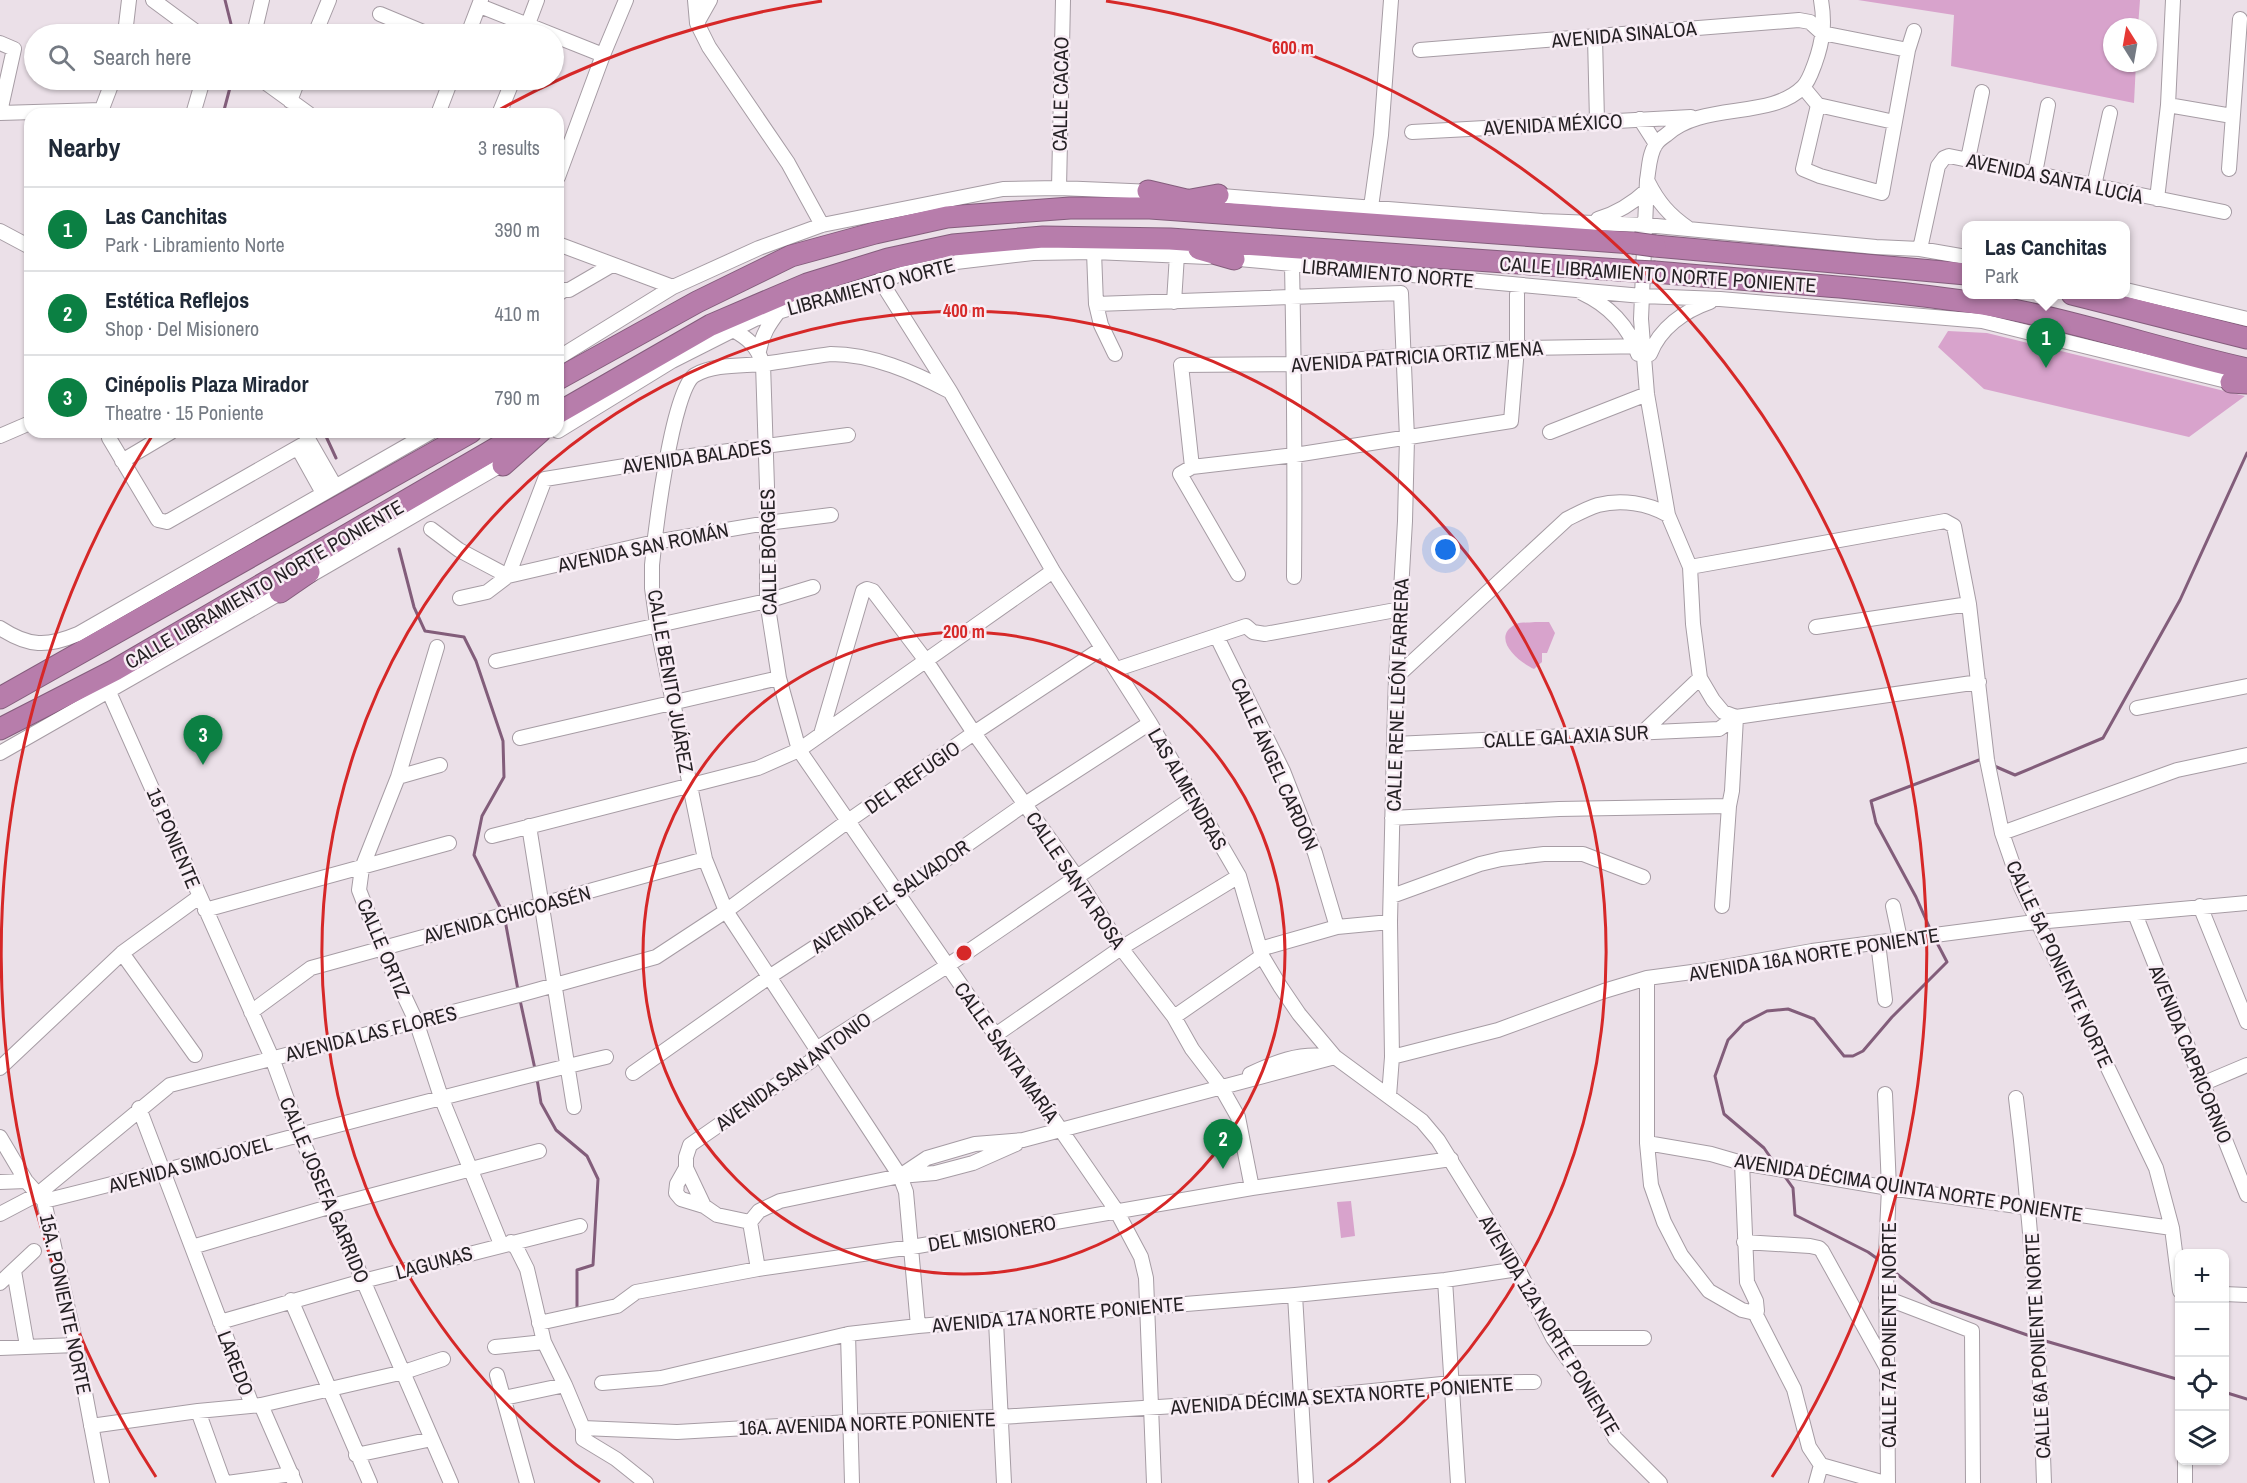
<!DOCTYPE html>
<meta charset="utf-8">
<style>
:root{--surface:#fff;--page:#f6f6f7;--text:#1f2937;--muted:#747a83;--line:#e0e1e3;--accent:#0b8043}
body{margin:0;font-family:"Archivo Narrow",sans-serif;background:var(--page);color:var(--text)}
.controls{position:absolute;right:18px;bottom:18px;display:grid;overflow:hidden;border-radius:12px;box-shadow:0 2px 4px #0004}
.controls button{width:54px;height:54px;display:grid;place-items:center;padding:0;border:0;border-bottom:2px solid var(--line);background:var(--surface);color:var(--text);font:30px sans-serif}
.compass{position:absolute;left:2103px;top:18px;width:54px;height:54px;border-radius:50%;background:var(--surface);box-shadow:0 2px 4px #0004;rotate:349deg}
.you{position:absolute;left:1446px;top:550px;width:21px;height:21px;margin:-15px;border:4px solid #fff;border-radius:50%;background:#1a73e8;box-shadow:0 0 0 9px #1a73e833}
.badge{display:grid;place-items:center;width:39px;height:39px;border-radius:50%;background:var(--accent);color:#fff;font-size:20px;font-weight:700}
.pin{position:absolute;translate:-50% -50px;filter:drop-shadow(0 2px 3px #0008)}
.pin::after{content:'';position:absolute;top:32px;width:21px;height:18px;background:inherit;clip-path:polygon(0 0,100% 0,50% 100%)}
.popup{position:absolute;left:1962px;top:221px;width:168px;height:78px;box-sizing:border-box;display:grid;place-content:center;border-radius:12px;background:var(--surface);filter:drop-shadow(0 2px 4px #0005);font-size:20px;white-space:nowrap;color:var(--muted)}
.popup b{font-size:22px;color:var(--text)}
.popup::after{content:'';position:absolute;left:50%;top:100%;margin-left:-12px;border:12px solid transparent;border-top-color:var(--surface)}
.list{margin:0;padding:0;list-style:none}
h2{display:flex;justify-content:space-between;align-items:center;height:78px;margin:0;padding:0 24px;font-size:26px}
h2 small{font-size:20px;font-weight:400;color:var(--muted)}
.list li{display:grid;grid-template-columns:39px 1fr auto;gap:18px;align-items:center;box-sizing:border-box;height:84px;padding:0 24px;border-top:2px solid var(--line)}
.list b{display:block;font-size:22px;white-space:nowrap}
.list p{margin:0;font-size:20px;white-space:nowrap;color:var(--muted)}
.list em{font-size:20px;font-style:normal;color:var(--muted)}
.icon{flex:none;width:33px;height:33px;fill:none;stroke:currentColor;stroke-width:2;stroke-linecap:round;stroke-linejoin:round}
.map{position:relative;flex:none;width:2247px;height:1483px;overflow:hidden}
.search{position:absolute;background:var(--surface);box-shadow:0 2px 4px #0004;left:24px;top:24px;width:540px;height:66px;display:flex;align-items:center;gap:15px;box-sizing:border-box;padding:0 21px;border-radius:33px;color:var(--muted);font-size:22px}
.panel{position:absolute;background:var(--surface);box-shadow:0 2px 4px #0004;left:24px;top:108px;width:540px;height:330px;border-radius:18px}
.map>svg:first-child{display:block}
.green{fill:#d8a3cc}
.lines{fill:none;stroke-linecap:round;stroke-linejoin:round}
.stream{stroke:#825d7a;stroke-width:3}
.minor-casing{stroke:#a69ca4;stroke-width:16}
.highway-casing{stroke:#845d7c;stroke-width:23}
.minor{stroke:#fff;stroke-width:14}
.highway{stroke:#b77dab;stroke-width:21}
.highway-bridge-casing{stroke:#845d7c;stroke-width:23;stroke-linecap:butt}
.highway-bridge{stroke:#b77dab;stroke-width:21}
.ring{fill:none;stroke:#d62828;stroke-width:3}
.labels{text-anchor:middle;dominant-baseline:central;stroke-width:5;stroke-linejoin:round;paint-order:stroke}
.street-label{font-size:20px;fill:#252124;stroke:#f8edf5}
.centre{fill:#d62828;stroke:#f8edf5;stroke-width:3}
.ring-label{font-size:18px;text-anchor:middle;font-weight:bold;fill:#d62828;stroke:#f8edf5;stroke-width:5;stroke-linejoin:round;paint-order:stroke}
</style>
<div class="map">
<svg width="2247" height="1483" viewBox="0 0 2247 1483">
<rect width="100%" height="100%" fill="#ebe0e8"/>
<!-- green -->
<path class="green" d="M 1858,0 L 2140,0 L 2138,27 L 2112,27 L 2112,63 L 2136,63 L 2134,103 L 1951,66 L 1954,15 Z
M 1948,331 L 1987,333 L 2245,396 L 2189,437 L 1984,389 L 1938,347 Z
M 1535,622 L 1549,622 L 1555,633 L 1547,653 L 1542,653 L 1542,662 L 1534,669 C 1520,663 1489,638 1516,624 C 1521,622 1529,623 1535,622 Z
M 1351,1201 L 1355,1236 L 1341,1238 L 1337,1202 Z"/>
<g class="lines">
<!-- stream -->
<path class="stream" d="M 225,0 L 231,24 L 231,34
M 223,114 L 232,80
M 324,432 L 336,458
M 399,549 L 414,607 L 425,631 L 464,637 L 476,661 L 503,741 L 504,777 L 482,816 L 474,855 L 502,911
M 1992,765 L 2015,775 L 2103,738 L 2180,600 L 2247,453
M 505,920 L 518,990
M 1931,931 L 1916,897 L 1876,823 L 1871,801 L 1979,760 L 1984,762
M 520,1000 L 535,1069
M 537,1079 L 541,1103 L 556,1130 L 587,1156 L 598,1179 L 593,1265 L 577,1270 L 577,1307
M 1775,1164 L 1764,1148 L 1724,1114 L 1715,1076 L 1728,1040 L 1744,1023 L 1767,1011 L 1788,1009 L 1814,1019 L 1844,1056 L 1853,1056 L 1863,1051 L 1892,1017 L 1947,962 L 1935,939
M 1783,1174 L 1793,1188 L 1795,1215 L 1868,1252 L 1882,1262
M 1892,1270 L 1932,1302 L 2033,1337
M 2042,1340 L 2180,1380
M 2224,1392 L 2247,1399"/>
<!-- minor casing -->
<g class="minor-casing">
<path id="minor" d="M 153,0 L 199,34
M 695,0 L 697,23 L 709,47 L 788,163 L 822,225
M 480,6 L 603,55
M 380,14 L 428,34
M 697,23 L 710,0
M 528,24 L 537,0
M 125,34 L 129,0
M 254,34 L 262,0
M 315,34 L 329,0
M 468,34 L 481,0
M 1595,37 L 1597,121
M 0,43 L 14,49 L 0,112
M 1420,50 L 1799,20 L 1810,22 L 1822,33 L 1908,50
M 262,80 L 309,114
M 1803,87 L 1818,105 L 1894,122
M 290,101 L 298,80
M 1818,105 L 1803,169 L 1820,176 L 1882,193 L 1908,50 L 1914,31
M 2168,105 L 2232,116
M 0,113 L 101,110
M 100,114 L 113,80
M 193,114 L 203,80
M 438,114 L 451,80
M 499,114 L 513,80
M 1640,119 L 1656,144
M 1412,132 L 1691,117
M 1968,159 L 1982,92
M 2229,169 L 2240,19
M 2035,173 L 2048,105
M 558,177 L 603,55 L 626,0
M 1648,182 C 1658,202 1669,215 1688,228
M 2094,186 L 2110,113
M 1059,188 L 1063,0
M 1209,195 L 1542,221 L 1646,225 L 1876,247 L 1920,249 L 1966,257
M 2157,199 L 2168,105 L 2173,0
M 1371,207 L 1381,135 L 1391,0
M 1598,219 C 1617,213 1632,204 1647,190
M 0,231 L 30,247
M 558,244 L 673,287
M 1920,249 L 1938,166 L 1944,158 L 1949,156 L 2224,212
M 1094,252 L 1096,304 L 1101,325 L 1115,354
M 1228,258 L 1642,296 L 1720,299 L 1982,321 L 2239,384
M 1292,264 C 1294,368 1295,472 1294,577
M 880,280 L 950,391 L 1053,571 L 1150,723 L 1239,876 L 1262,956 L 1280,986 L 1299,1014 L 1335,1057 L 1422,1121 L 1438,1140 L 1518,1269 L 1553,1338 L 1588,1387 L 1615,1438 L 1660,1483
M 2126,290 L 2247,319
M 1582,293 C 1608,305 1629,326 1638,354
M 558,294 L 564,290 L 569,290 L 612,265
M 1174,302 L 1177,255
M 1096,304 L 1401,293 L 1407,438 L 1405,521 L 1396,677 L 1394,744 L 1390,922 L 1392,1057 L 1389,1096
M 733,330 C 749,339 757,346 763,364 L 767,487 L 767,601 L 779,678 L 799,750 L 1116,1210 L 1141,1257 L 1146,1278 L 1154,1483
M 759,351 C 762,335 769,324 779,311
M 1650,354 C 1660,328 1684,311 1710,302
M 558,358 L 673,287 L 759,248 L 822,225 L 1003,189 L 1059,188 L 1154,192
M 558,431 L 672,361 L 755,319 L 905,273 L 956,262 L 1033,253 L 1094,252 L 1208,257
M 304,432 L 335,486
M 1550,432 L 1647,394
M 0,436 L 30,423
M 109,438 L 158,520 L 167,522 L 309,441
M 298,448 L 323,493
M 122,461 L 171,432
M 1192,467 L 1181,365 L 1292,364 L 1517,348 L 1653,346
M 431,529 L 459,550 L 508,576 L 545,479 L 668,459 L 848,435
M 1690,567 L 1945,521 L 1954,526 L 1969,604 L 1987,760 L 2002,833 L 2020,885 L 2156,1168 L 2172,1228 L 2180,1291
M 1238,574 L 1180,474 L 1192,467 L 1295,455 L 1511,421 L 1517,348 L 1517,294
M 304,579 L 508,461
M 460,598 L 487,592 L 508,576 L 655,542 L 767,523 L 831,515
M 1816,627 L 1969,604
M 0,628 C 29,647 47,647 78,634 L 431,432
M 1217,637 L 1283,771 L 1315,853 L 1337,927
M 437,647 L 398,777 L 362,868 L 359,890 L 382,949 L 416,1021 L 441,1097 L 501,1244
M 496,661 L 767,601 L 813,587
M 1117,669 L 1246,626 L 1253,632 L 1265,634 L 1401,609
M 1396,677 L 1567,519 C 1577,514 1588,508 1598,505 C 1621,499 1648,503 1668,515
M 109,692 L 272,1058 L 300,1135 L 451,1483
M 2137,708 L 2247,686
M 1736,717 L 1723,712 L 1713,700 L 1700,678 L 1693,624 L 1690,567 L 1668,515 L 1647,394 L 1641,319 L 1647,180 C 1649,169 1649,154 1656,144 C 1658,141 1663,137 1666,135 C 1703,101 1770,120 1803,87 C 1809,81 1812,71 1815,63 C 1823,41 1825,23 1821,0
M 1642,733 L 1700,678
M 821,734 L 863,591 L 867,589 L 873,591 L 927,662 L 974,733 L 1076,876 L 1121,948 L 1174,1017 L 1192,1049 L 1221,1087 L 1238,1117 L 1252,1188
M 520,738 L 779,678
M 1394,744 L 1719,729 L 1736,717 L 1979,682
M 0,753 L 287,589
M 398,777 L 440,765
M 1392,818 L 1559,809 L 1729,806
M 529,826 L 574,1107
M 2002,833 L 2177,770 L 2247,755
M 492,836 L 758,768 L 799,750 L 1053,571
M 1392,896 L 1480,864 L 1501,859 L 1544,854 L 1583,854 L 1643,877
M 1722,906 L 1729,806 L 1732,791 L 1736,717
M 1893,906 L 1900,939
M 2200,906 L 2247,1022
M 205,910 L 449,843
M 2135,914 L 2247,1195
M 1878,943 L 1885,1000
M 1260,949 L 1337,927 L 1390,922
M 122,953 L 195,1055
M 1647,978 L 1647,1143 L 1651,1185 L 1664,1222 L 1681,1255 L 1709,1291 L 1742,1310 L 1755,1313
M 251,1012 L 311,968 L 705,859
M 1174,1017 L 1262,956
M 994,1036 L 1121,948 L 1239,876
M 1392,1057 L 1498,1030 L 1604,991 L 1647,978 L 1707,970 L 1812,951 L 2027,923 L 2247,903
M 0,1068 L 122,953 L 199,897
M 633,1073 L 769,977 L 898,893 L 1025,804 L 1150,723
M 1250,1074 C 1276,1062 1297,1053 1326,1056
M 2202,1084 L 2247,1065
M 1885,1094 L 1889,1188 L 1886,1253 L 1888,1483
M 2016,1098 C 2032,1226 2040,1354 2044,1483
M 139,1108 L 252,1405
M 0,1137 L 26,1181 L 44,1201 L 76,1345 L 102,1483
M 1647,1143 L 1711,1154 L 1742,1163 L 1889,1188 L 2172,1228
M 1742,1163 L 1747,1282 L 1756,1301 L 1757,1311 L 1755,1313
M 686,1168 L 677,1184 L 676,1193 L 681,1199 L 704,1206
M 900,1176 L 927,1158 L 975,1144 L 1023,1140 L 1335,1057
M 0,1182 L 26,1181
M 44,1201 C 232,1155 418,1101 606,1057
M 0,1214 L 38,1194 L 170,1085 L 519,995 L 656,957 L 726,911 L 848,821 L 974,733 L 1101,649
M 750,1222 L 717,1215 L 704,1206 L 686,1168 L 686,1157 L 690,1145 L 811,1061 L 821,1046 L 947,966 L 1194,797
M 750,1222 L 759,1211 L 780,1201 L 900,1176 L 935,1173 L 973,1163 L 1016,1144
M 750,1222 L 758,1269
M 511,1242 L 517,1249 L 527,1269 L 544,1342 L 565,1385 L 583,1428 L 583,1439 L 616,1459 L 646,1483
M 1744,1242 L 1810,1246 L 1819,1248 L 1822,1251 L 1887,1368
M 192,1247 L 332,1206 L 539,1151
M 14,1271 L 27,1346
M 1445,1280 L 1458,1483
M 0,1283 L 34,1251
M 2224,1294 L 2247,1295
M 1295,1295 L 1306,1483
M 1886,1298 L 1972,1331 L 1973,1483
M 291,1300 L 370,1483
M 1755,1313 L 1794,1389 L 1809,1447 L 1821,1465
M 996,1321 L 1004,1483
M 220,1322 L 363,1281 L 580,1226
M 539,1323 L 617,1306 L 636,1292 L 758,1269 L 912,1247 L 1252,1188 L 1451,1159
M 918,1326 L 906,1192 L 900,1176 L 726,911 L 705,859 L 657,624 L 652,588 L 652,565 C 655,534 672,388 695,375 C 714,364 742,366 763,364 C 786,361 808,357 831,354 C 872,354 913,372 949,391
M 848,1334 L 852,1483
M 1553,1338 L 1644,1338
M 495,1347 L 544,1342
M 0,1348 L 76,1345
M 497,1375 L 527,1483
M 602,1383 L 661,1378 L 848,1334 L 918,1326 L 1295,1295 L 1445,1280 L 1518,1269
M 504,1398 L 565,1385
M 261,1405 L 295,1483
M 198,1411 L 224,1483
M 91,1426 L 198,1411 L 261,1405 L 404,1372 L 443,1359
M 583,1428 L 677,1432 L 850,1422 L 1000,1417 L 1302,1398 L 1452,1383 L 1534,1382
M 356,1455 L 432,1439
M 1821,1465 L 1885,1483
M 227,1483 L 292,1474
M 1816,1483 L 1821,1465
M 2185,1483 L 2185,1460"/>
</g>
<!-- highway casing -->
<g class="highway-casing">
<path id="highway" d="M 1148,191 L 1186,200
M 1180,202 L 1218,195
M 1655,246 L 1966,274
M 1199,249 L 1234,259
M 1655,272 C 1764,282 1874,287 1982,304 C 2071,319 2158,349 2247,369
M 2072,294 L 2247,338
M 558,379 L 697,302 L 791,256 L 875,233 L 947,217 L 1070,208 L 1150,208 L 1633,243
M 2231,382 L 2247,383
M 558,413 L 711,325 L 807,284 L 888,259 L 953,245 L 1043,237 L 1170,239 L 1634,271
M 503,465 L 540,432
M 280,592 L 309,572
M 0,698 L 471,432
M 0,729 L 115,670 L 524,432"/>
</g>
<!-- minor -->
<use href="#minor" class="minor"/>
<!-- highway -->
<use href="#highway" class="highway"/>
<!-- highway-bridge casing -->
<g class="highway-bridge-casing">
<path id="highway-bridge" d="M 1633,243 L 1655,246
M 1634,271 L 1655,272"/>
</g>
<!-- highway-bridge -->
<use href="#highway-bridge" class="highway-bridge"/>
</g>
<!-- distance rings -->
<g class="ring">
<circle cx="964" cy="953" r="321"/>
<path d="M600 1482A642 642 0 1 1 1328 1482"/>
<path d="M156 1477A963 963 0 0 1 152 436M497 111A963 963 0 0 1 822 1M1106 1A963 963 0 0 1 1772 1477"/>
</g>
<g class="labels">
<!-- street labels -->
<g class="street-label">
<text transform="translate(1624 34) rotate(-5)">AVENIDA SINALOA</text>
<text transform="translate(1060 94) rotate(-89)">CALLE CACAO</text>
<text transform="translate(1553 124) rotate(-3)">AVENIDA MÉXICO</text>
<text transform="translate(2055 178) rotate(12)">AVENIDA SANTA LUCÍA</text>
<text transform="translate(1388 273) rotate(5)">LIBRAMIENTO NORTE</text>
<text transform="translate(1658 274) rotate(4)">CALLE LIBRAMIENTO NORTE PONIENTE</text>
<text transform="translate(871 286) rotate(-15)">LIBRAMIENTO NORTE</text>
<text transform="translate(1417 356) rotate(-4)">AVENIDA PATRICIA ORTIZ MENA</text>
<text transform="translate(697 456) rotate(-8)">AVENIDA BALADES</text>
<text transform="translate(643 547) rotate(-12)">AVENIDA SAN ROMÁN</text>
<text transform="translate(768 552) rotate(-91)">CALLE BORGES</text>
<text transform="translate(264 584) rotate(-30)">CALLE LIBRAMIENTO NORTE PONIENTE</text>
<text transform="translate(671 681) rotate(80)">CALLE BENITO JUÁREZ</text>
<text transform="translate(1397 695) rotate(-88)">CALLE RENE LEÓN FARRERA</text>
<text transform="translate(1566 736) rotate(-3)">CALLE GALAXIA SUR</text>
<text transform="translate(1275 764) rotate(66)">CALLE ÁNGEL CARDÓN</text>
<text transform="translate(912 777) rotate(-35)">DEL REFUGIO</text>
<text transform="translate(1188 789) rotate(60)">LAS ALMENDRAS</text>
<text transform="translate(174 838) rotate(67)">15 PONIENTE</text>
<text transform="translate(1076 880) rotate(56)">CALLE SANTA ROSA</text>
<text transform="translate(890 896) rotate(-34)">AVENIDA EL SALVADOR</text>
<text transform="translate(507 914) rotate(-15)">AVENIDA CHICOASÉN</text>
<text transform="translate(384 948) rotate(67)">CALLE ORTIZ</text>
<text transform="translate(1814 954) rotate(-9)">AVENIDA 16A NORTE PONIENTE</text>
<text transform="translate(2060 964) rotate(65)">CALLE 5A PONIENTE NORTE</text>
<text transform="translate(371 1033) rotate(-14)">AVENIDA LAS FLORES</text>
<text transform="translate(1007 1052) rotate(55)">CALLE SANTA MARÍA</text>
<text transform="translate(2191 1054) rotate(68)">AVENIDA CAPRICORNIO</text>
<text transform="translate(793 1071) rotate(-36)">AVENIDA SAN ANTONIO</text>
<text transform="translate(190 1164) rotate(-15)">AVENIDA SIMOJOVEL</text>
<text transform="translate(1909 1187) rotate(9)">AVENIDA DÉCIMA QUINTA NORTE PONIENTE</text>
<text transform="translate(325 1190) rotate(67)">CALLE JOSEFA GARRIDO</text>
<text transform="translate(992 1233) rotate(-10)">DEL MISIONERO</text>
<text transform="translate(434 1262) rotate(-15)">LAGUNAS</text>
<text transform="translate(66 1304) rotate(78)">15A. PONIENTE NORTE</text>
<text transform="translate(1058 1314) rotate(-5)">AVENIDA 17A NORTE PONIENTE</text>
<text transform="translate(1550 1325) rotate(59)">AVENIDA 12A NORTE PONIENTE</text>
<text transform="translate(1888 1335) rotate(-90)">CALLE 7A PONIENTE NORTE</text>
<text transform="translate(2037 1346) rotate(-93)">CALLE 6A PONIENTE NORTE</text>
<text transform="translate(236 1363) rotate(69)">LAREDO</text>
<text transform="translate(1342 1395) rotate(-4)">AVENIDA DÉCIMA SEXTA NORTE PONIENTE</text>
<text transform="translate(867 1423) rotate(-2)">16A. AVENIDA NORTE PONIENTE</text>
</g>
</g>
<circle cx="964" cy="953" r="9" class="centre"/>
<g class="ring-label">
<text x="1293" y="54">600 m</text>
<text x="964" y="317">400 m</text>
<text x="964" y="638">200 m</text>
</g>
</svg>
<div class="controls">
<button>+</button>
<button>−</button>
<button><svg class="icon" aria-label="locate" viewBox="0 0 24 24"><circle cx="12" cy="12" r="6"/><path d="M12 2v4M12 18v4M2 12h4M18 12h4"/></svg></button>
<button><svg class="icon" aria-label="layers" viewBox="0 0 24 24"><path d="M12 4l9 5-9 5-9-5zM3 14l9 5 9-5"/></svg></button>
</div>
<svg class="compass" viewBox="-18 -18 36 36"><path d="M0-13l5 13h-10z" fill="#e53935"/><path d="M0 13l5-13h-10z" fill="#747a83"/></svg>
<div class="you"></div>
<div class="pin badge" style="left:2046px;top:368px">1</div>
<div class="popup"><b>Las Canchitas</b>Park</div>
<div class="pin badge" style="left:1223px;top:1169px">2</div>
<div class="pin badge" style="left:203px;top:765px">3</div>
<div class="search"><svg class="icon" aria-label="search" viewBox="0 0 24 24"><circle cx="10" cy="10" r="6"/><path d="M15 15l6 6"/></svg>Search here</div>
<section class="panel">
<h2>Nearby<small>3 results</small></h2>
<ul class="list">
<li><span class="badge">1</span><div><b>Las Canchitas</b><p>Park · Libramiento Norte</p></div><em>390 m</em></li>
<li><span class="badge">2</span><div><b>Estética Reflejos</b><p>Shop · Del Misionero</p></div><em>410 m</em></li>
<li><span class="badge">3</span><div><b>Cinépolis Plaza Mirador</b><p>Theatre · 15 Poniente</p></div><em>790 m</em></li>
</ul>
</section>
</div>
